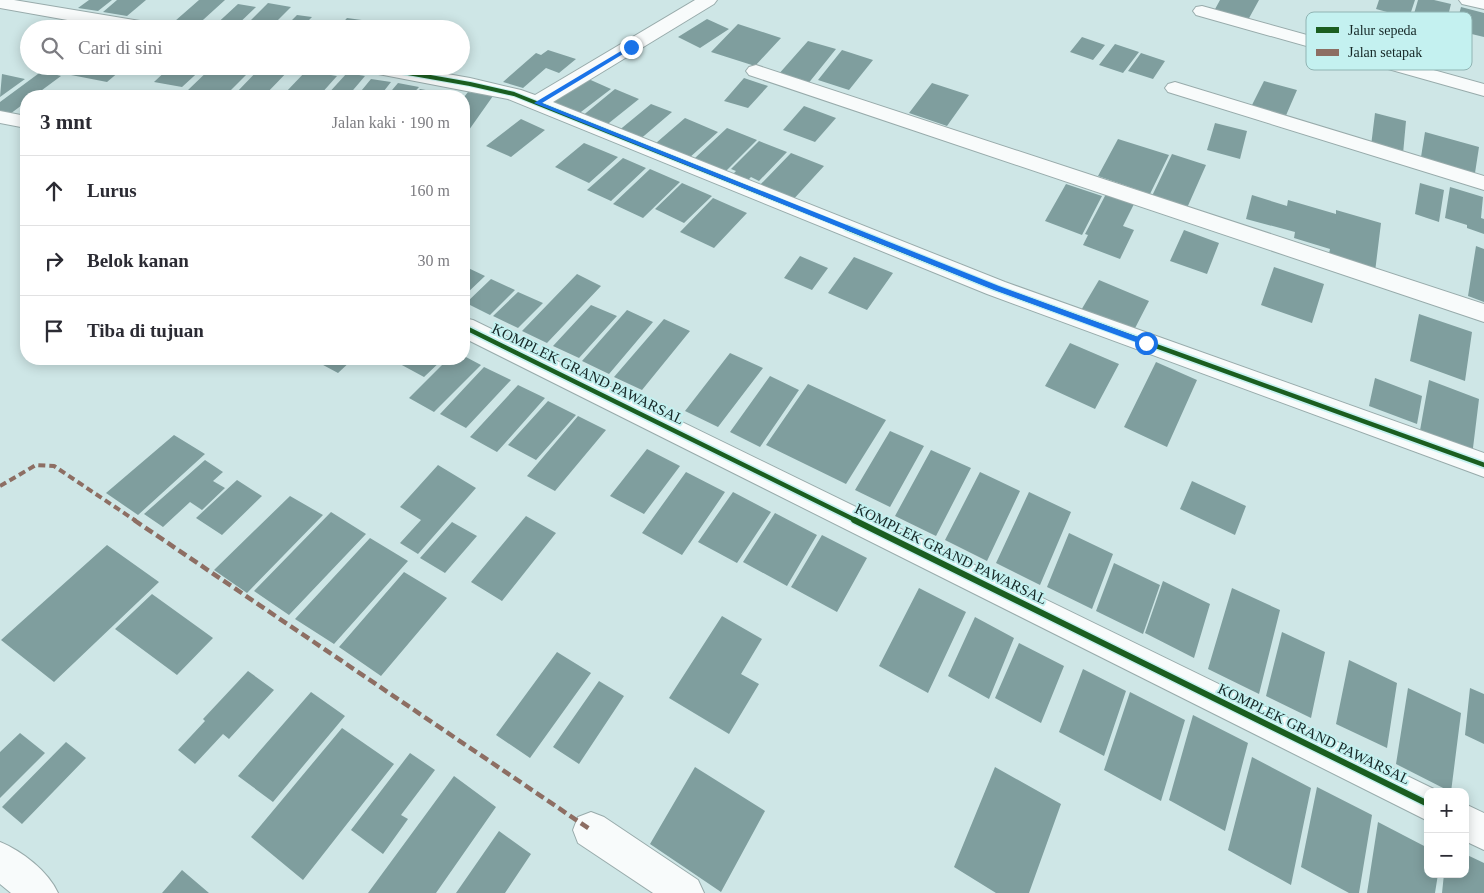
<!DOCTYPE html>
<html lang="id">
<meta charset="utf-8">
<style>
:root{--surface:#fff;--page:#f7f7f7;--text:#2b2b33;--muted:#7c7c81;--line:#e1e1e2}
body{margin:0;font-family:"Times New Roman",serif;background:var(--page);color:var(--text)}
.controls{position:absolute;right:15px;bottom:15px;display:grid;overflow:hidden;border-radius:10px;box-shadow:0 2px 12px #0003}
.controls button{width:45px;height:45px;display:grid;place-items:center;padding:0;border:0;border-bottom:1px solid var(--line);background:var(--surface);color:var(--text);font:25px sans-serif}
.stop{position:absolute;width:15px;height:15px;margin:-11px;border:4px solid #1a73e8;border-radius:50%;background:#fff}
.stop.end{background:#1a73e8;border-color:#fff;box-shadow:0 1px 5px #0008}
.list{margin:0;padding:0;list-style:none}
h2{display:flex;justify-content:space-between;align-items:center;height:65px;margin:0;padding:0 20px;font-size:21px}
h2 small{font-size:16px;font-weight:400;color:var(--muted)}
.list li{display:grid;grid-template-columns:32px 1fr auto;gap:15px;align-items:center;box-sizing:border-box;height:70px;padding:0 20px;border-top:1px solid var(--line)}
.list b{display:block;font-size:19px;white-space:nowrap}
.list em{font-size:16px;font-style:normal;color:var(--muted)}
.icon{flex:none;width:28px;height:28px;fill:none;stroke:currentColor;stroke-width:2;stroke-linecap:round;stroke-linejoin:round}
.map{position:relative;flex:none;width:1484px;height:893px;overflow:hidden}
.search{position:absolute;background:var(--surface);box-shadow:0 2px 12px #0003;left:20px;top:20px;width:450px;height:55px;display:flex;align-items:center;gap:12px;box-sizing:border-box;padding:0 18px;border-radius:28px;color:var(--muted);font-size:19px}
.panel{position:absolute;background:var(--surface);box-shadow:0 2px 12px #0003;left:20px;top:90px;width:450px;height:275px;border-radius:20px}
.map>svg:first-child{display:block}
.building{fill:#7f9e9e}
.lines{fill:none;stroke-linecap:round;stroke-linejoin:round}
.minor-casing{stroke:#98abab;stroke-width:2}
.minor{fill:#f8fbfb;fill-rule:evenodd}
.quiet-far1{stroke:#8d6e63;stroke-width:4;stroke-dasharray:7 4;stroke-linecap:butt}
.quiet{stroke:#8d6e63;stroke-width:4.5;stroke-dasharray:9 4.5;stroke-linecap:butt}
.cycleway-far2-casing{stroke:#c4f1f0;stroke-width:6}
.cycleway-far1-casing{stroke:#c4f1f0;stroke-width:8}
.cycleway-casing{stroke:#c4f1f0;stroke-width:9}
.cycleway-far2{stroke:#1b5e20;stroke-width:4}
.cycleway-far1{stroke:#1b5e20;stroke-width:4.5}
.cycleway{stroke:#1b5e20;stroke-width:6}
.route{fill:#1a73e8}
.labels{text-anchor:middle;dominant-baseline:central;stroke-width:4;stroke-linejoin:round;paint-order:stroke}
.street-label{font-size:15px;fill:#152726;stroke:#c4f1f0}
.key{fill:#c4f1f0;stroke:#90b4b3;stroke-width:1}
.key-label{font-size:14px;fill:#152726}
</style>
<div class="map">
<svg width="1484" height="893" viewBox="0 0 1484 893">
<rect width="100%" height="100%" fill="#cee6e6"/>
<!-- building -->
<path class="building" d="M 89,0 L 112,0 L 98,11 L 78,8 Z
M 117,0 L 146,0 L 127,16 L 103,12 Z
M 199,0 L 225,0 L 193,29 L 167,28 Z
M 1220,0 L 1259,0 L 1248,20 L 1214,11 Z
M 1379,0 L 1415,0 L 1409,18 L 1376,9 Z
M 1418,0 L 1434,0 L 1451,4 L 1444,32 L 1411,24 Z
M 268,3 L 291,7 L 274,24 L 270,23 L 264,29 L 246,29 L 255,20 L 251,20 Z
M 238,4 L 256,7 L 233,29 L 211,29 Z
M 1461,7 L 1484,13 L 1484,37 L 1455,30 Z
M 1330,12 L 1365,21 L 1357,46 L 1320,36 Z
M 297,15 L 312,17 L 300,29 L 283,29 Z
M 347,18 L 369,21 L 362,29 L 337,29 Z
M 707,19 L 729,29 L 700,48 L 678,37 Z
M 318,20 L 334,22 L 328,29 L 309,29 Z
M 375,22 L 408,27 L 407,29 L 369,29 Z
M 738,24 L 781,38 L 755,66 L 711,52 Z
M 1082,37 L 1105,45 L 1093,60 L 1070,52 Z
M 808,41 L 836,49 L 807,85 L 777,76 Z
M 1115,44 L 1139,52 L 1123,73 L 1099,65 Z
M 548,50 L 576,59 L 559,73 L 546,68 L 523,88 L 503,82 L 536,53 L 541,55 Z
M 842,50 L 873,60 L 849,90 L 818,80 Z
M 1141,53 L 1165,61 L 1153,79 L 1128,71 Z
M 82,66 L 126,66 L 107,82 L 71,75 Z
M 171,66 L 205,66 L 182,87 L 154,82 Z
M 213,66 L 255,66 L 225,96 L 188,90 Z
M 262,66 L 293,66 L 264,96 L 235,94 Z
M 42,71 L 61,76 L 34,96 L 26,96 L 26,102 L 10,114 L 0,111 L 0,102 Z
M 306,71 L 337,76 L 320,95 L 323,96 L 297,96 L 298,95 L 285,93 Z
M 347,73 L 365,76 L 348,96 L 326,96 Z
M 2,74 L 25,79 L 0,97 Z
M 584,77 L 611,89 L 577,115 L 550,103 Z
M 744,78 L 768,86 L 748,108 L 724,101 Z
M 371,79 L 391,82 L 380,96 L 357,96 Z
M 1264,81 L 1297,90 L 1284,120 L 1250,109 Z
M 398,83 L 419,87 L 411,96 L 387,96 Z
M 932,83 L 969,95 L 947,126 L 909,113 Z
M 420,89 L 437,92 L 433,96 L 414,96 Z
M 615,89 L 639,99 L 604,127 L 581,117 Z
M 441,90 L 459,93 L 457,96 L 436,96 Z
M 158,92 L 177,95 L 177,96 L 153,96 Z
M 468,92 L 493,96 L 464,137 L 464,97 Z
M 651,104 L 672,112 L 638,141 L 617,132 Z
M 804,106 L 836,118 L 815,142 L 783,130 Z
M 1375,113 L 1406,121 L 1403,154 L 1371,146 Z
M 685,118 L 718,132 L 689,158 L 656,143 Z
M 521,119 L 545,130 L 511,157 L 486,146 Z
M 1215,123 L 1247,131 L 1240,159 L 1207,150 Z
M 727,128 L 757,140 L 726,171 L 695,158 Z
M 1425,132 L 1479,147 L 1475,173 L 1421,157 Z
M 1118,139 L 1169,155 L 1150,194 L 1098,176 Z
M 759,141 L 787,152 L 759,181 L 751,177 L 745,183 L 730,177 L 736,171 L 731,169 Z
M 584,143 L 618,157 L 589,183 L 555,167 Z
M 791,153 L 824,166 L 791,202 L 758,187 Z
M 1172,154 L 1206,165 L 1187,208 L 1152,196 Z
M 623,158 L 646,168 L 611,201 L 587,190 Z
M 650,169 L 680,182 L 643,218 L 613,204 Z
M 682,183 L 712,196 L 684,223 L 655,209 Z
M 1420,183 L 1444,190 L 1439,222 L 1415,214 Z
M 1066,184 L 1102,196 L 1082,235 L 1045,221 Z
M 1450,187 L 1483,197 L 1481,218 L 1484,219 L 1484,234 L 1467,228 L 1467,225 L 1445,218 Z
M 1106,194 L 1134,204 L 1123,226 L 1134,230 L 1120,259 L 1083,245 L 1088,235 L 1085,234 Z
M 1252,195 L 1287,206 L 1288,200 L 1336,214 L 1336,210 L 1381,223 L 1375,272 L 1328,258 L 1330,249 L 1294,238 L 1295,232 L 1246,219 Z
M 713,198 L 747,213 L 714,248 L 680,232 Z
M 1184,230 L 1219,243 L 1207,274 L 1170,261 Z
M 1476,246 L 1484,249 L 1484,302 L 1468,296 Z
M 800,256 L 828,268 L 812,290 L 784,278 Z
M 854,257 L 893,273 L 867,310 L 828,293 Z
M 464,266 L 485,276 L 464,296 Z
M 1274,267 L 1324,284 L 1312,323 L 1261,305 Z
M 577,274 L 601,286 L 547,343 L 522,331 Z
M 491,279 L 515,290 L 490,315 L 466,303 Z
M 1099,280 L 1149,301 L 1132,334 L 1080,312 Z
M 518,292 L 543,303 L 518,328 L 493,316 Z
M 591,305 L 617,316 L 579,358 L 553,346 Z
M 627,310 L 653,322 L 609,374 L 582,361 Z
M 1419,314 L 1472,332 L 1465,381 L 1410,361 Z
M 664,319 L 690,331 L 642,390 L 614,377 Z
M 1070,343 L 1119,364 L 1095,409 L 1045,386 Z
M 730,353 L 763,368 L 718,427 L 685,411 Z
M 464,356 L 481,365 L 434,412 L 409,398 L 448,359 L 464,359 Z
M 312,359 L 353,359 L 338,373 Z
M 405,359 L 443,359 L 424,377 L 400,364 Z
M 1156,362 L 1197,380 L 1167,447 L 1124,427 Z
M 484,367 L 511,380 L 466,428 L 440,414 Z
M 770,376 L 799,390 L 760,447 L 730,432 Z
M 1375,378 L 1422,396 L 1417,424 L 1369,406 Z
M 1429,380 L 1479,399 L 1472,456 L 1419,436 Z
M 808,384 L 886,420 L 846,484 L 766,445 Z
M 518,385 L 545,398 L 497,452 L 470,437 Z
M 548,401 L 576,415 L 536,460 L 508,445 Z
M 578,416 L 606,430 L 555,491 L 527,476 Z
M 890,431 L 924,446 L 890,507 L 855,490 Z
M 174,435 L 205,454 L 138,515 L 106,493 Z
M 647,449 L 680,466 L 644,514 L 610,496 Z
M 931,450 L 971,468 L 936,536 L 895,516 Z
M 205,460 L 223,472 L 213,481 L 225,488 L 202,510 L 190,502 L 163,527 L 144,514 Z
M 438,465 L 476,488 L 418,554 L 400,543 L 421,520 L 400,507 Z
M 686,472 L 725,492 L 682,555 L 642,533 Z
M 980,472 L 1020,491 L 987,561 L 945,540 Z
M 237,480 L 262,496 L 222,535 L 196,518 Z
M 1192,481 L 1246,506 L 1235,535 L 1180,509 Z
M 733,492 L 771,512 L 737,563 L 698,542 Z
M 1029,492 L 1071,512 L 1040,585 L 996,563 Z
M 290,496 L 323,515 L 247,593 L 214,570 Z
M 331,512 L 366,534 L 289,615 L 254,591 Z
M 775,513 L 817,535 L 787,586 L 743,562 Z
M 526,516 L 556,533 L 502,601 L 471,582 Z
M 452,522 L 477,536 L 445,573 L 420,558 Z
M 1069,533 L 1113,554 L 1092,609 L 1047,587 Z
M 822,535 L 867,558 L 837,612 L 791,587 Z
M 370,538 L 408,561 L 334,644 L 295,619 Z
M 107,545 L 159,582 L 54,682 L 1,640 Z
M 1114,563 L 1160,585 L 1143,634 L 1096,611 Z
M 404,572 L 447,598 L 381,676 L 339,647 Z
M 1163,581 L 1210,604 L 1194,658 L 1145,633 Z
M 919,588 L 966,612 L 928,693 L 879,666 Z
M 1232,588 L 1280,610 L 1259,694 L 1208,669 Z
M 152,594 L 213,638 L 177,675 L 115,629 Z
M 722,616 L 762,639 L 741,674 L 759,684 L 729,734 L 669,698 Z
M 975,617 L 1014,638 L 989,699 L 948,676 Z
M 1282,632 L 1325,652 L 1311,718 L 1266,696 Z
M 1019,643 L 1064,666 L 1041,723 L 995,698 Z
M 557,652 L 591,673 L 530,758 L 496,735 Z
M 1349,660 L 1397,683 L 1387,748 L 1336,724 Z
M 1083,669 L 1126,691 L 1104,756 L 1059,732 Z
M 248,671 L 274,690 L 229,739 L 223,734 L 195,764 L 178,750 L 205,721 L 203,719 Z
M 599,681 L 624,696 L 579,764 L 553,747 Z
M 1408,688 L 1461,713 L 1451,792 L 1396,764 Z
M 1470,688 L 1484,694 L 1484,744 L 1465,735 Z
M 311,692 L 345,716 L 273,802 L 238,776 Z
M 1130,692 L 1185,720 L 1161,801 L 1104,770 Z
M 1193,715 L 1248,743 L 1225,831 L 1169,800 Z
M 342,728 L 394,764 L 303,880 L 251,837 Z
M 20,733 L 45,753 L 0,798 L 0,752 Z
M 66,742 L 86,758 L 22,824 L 2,807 Z
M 410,753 L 435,770 L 401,815 L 408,819 L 383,854 L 351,830 Z
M 1252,757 L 1311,788 L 1291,885 L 1228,850 Z
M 695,767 L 765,811 L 721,892 L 650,844 Z
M 995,767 L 1061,804 L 1029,893 L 996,893 L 954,867 Z
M 454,776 L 496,807 L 436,893 L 368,893 Z
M 1317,787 L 1372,815 L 1359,893 L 1349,893 L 1301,867 Z
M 1378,822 L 1428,848 L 1428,874 L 1438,874 L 1435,893 L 1367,893 Z
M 499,831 L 531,854 L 505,893 L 456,893 Z
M 1465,854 L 1484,863 L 1484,893 L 1442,893 L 1444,874 L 1465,874 Z
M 182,870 L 209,893 L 162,893 Z"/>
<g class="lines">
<!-- minor casing -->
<g class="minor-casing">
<path id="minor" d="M 0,0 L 14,0 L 152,23 L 159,25 L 161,29 L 118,29 L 0,8 Z
M 695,0 L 717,0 L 714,4 L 553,102 L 1005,282 L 1484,453 L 1484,477 L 987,294 L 508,99 L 368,72 L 361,70 L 359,66 L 402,66 L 470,78 L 521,90 L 535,95 Z
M 1459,0 L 1484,0 L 1484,9 L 1462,4 Z
M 1202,6 L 1484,84 L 1484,96 L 1196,15 L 1193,11 L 1196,7 Z
M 756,65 L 1484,304 L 1484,322 L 749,75 L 746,71 L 749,67 Z
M 1175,82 L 1484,176 L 1484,190 L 1168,92 L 1165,88 L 1168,84 Z
M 0,111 L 26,116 L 26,128 L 0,123 Z
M 464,318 L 473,320 L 1440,792 L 1428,792 L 1428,821 L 464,338 Z
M 1465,804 L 1484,813 L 1484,850 L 1465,841 Z
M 591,812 L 604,817 L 698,880 L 704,893 L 653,893 L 578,843 L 573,830 L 578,817 Z
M 0,842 C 22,851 48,871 58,893 L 11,893 L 0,884 Z"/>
</g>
<!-- minor -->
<use href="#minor" class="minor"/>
<!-- quiet-far1 -->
<path class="quiet-far1" d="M 0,486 L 36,465 L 54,466 L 136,521"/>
<!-- quiet -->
<path class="quiet" d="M 134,520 L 591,830"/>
<!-- cycleway-far2 casing -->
<g class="cycleway-far2-casing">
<path id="cycleway-far2" d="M 368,66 L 470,84 L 514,94 L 850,229"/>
</g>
<!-- cycleway-far1 casing -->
<g class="cycleway-far1-casing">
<path id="cycleway-far1" d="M 847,228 L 996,288 L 1484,465
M 464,327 L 857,521"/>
</g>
<!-- cycleway casing -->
<g class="cycleway-casing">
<path id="cycleway" d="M 854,520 L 1428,804"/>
</g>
<!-- cycleway-far2 -->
<use href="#cycleway-far2" class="cycleway-far2"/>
<!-- cycleway-far1 -->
<use href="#cycleway-far1" class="cycleway-far1"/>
<!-- cycleway -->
<use href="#cycleway" class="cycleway"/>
</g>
<!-- route -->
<path class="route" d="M 631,45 L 633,48 L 542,103 L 999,286 L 1149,341 L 1149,345 L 1144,345 L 994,290 L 534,103 Z"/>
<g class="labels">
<!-- street labels -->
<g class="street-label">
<text transform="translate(588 374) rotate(26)">KOMPLEK GRAND PAWARSAL</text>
<text transform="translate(951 554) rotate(26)">KOMPLEK GRAND PAWARSAL</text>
<text transform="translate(1314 734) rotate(26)">KOMPLEK GRAND PAWARSAL</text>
</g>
</g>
<!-- legend -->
<rect x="1306" y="12" width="166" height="58" rx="8" class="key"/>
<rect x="1316" y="27" width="23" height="6" fill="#1b5e20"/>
<rect x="1316" y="49" width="23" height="7" fill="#8d6e63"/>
<g class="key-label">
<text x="1348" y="35">Jalur sepeda</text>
<text x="1348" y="57">Jalan setapak</text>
</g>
</svg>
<div class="controls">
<button>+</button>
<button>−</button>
</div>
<div class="stop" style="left:1146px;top:343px"></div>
<div class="stop end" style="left:631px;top:47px"></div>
<div class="search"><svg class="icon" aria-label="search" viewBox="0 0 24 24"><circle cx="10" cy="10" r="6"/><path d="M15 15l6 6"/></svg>Cari di sini</div>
<section class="panel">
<h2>3 mnt<small>Jalan kaki · 190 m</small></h2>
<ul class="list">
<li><svg class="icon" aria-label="ahead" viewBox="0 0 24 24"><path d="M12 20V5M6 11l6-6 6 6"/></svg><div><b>Lurus</b></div><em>160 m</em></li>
<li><svg class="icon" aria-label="right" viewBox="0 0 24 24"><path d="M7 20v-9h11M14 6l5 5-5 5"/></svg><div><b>Belok kanan</b></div><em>30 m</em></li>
<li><svg class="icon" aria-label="arrive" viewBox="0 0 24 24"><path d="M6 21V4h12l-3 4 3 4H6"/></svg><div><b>Tiba di tujuan</b></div></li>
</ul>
</section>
</div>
